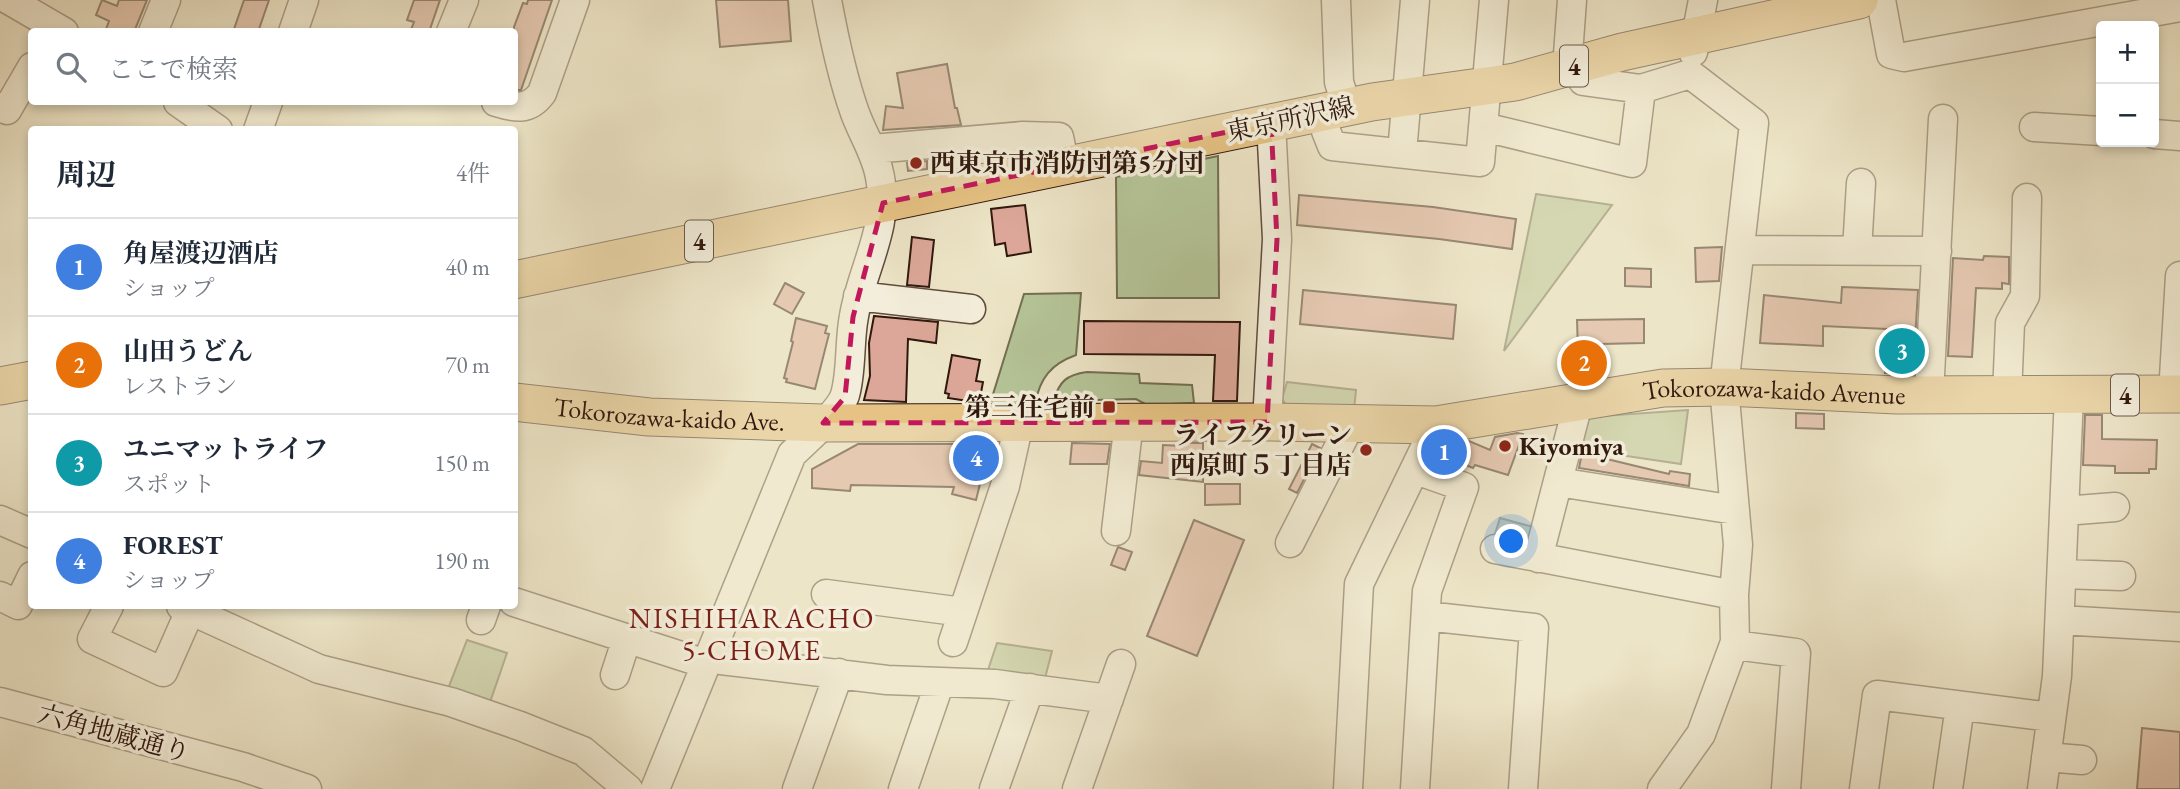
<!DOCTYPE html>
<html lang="ja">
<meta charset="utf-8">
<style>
:root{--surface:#fff;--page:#f2f2f3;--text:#1f2937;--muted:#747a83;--line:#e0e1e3;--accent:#0f766e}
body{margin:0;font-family:"EB Garamond","Noto Serif JP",serif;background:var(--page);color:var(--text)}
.controls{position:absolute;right:21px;top:21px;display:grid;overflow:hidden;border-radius:7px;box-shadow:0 4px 10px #0003}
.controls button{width:63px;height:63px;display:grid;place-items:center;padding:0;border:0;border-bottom:2px solid var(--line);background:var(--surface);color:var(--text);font:35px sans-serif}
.you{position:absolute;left:1512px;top:542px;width:24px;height:24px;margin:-18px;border:5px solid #fff;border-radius:50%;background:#1a73e8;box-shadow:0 0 0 10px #1a73e833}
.badge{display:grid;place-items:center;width:46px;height:46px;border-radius:50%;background:var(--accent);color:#fff;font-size:23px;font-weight:700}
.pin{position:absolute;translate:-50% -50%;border:4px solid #fff;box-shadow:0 2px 7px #0006}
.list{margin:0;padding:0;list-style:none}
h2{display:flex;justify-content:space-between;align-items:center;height:91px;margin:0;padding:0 28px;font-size:30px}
h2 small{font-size:23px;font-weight:400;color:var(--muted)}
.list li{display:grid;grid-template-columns:46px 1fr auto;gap:21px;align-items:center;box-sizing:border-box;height:98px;padding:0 28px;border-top:2px solid var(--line)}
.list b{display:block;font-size:26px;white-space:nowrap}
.list p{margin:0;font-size:23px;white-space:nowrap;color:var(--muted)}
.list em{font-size:23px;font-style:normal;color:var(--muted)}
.icon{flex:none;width:38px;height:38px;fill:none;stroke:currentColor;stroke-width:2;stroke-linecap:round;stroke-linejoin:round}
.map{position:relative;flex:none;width:2180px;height:789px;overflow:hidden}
.search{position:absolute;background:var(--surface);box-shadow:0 4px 10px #0003;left:28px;top:28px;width:490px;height:77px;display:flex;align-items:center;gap:18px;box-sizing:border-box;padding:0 24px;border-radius:7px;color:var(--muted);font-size:26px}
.panel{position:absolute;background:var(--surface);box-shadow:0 4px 10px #0003;left:28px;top:126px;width:490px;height:483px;border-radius:7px}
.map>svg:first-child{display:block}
.green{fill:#b5c598;stroke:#736e53;stroke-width:2}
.building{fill:#dca798;stroke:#31180e;stroke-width:2}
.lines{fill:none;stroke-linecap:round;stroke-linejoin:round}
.minor-casing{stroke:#604b3c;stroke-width:31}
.major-casing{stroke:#31180e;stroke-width:39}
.minor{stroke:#f3eedb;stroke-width:28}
.major{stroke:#e6c284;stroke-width:37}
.marked{fill:none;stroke:#c2185b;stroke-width:5;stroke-dasharray:14 9;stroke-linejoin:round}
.poi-dot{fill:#8f2418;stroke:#f3eedb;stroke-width:2.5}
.labels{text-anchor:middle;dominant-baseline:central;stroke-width:7;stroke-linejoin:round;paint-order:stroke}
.shield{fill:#f3eedb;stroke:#6b584c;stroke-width:2}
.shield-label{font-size:24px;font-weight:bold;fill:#31180e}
.street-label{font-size:26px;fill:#31180e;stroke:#f3eedb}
.poi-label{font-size:26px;font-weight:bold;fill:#31180e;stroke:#f3eedb;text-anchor:start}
.neighbourhood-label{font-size:28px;letter-spacing:2px;fill:#7a1f14;stroke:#f3eedb}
</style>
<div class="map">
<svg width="2180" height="789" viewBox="0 0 2180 789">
<rect width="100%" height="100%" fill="#ede5c7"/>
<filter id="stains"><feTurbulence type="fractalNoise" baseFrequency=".00286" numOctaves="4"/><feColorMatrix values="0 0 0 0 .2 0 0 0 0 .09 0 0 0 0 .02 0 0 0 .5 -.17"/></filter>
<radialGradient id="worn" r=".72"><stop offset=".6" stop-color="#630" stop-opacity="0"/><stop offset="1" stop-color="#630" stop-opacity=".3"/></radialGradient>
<!-- green -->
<path class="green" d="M 1218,156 L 1219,298 L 1117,298 L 1116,177 Z
M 1536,194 L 1612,205 L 1504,351 Z
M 1081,293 L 1076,355 C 1051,364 1040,378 1035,404 L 990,404 L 1024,294 Z
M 1087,372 L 1139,374 L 1140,383 L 1192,385 L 1194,403 L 1147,405 L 1136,399 L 1053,401 C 1060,381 1066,375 1087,372 Z
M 1287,382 L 1356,390 L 1354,410 L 1290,409 L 1282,399 Z
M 1688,410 L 1681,464 L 1579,449 L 1588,417 Z
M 1500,518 L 1544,530 L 1537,555 L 1491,547 Z
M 467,640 L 507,653 L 488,708 L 446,694 Z
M 997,643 L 1052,651 L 1043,686 L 985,679 Z"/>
<!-- building -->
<path class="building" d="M 102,0 L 117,6 L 119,0 L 147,0 L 134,32 L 105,32 L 109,21 L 96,15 Z
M 244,0 L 269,0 L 258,32 L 233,32 Z
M 414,0 L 440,0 L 429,32 L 410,32 L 414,22 L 407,20 Z
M 528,0 L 552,0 L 521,90 L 514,90 L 514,27 L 523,3 L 527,4 Z
M 716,0 L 788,0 L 791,41 L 720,47 Z
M 947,64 L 955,108 L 957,108 L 961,125 L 883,130 L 886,106 L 903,108 L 897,73 Z
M 927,161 L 927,169 L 908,171 L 907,163 Z
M 1299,195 L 1433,207 L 1516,219 L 1512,249 L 1439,239 L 1297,225 Z
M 1025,205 L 1031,252 L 1007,256 L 1005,243 L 995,245 L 991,209 Z
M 912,237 L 934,240 L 929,287 L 907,285 Z
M 1722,247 L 1719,281 L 1696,282 L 1695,248 Z
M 1984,256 L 2009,257 L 2009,284 L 2002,283 L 2002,289 L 1976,288 L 1972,357 L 1948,356 L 1953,258 L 1983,260 Z
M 1625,268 L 1651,269 L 1651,287 L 1625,286 Z
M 785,283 L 804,293 L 792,314 L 774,304 Z
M 1842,287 L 1918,290 L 1913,374 L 1885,373 L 1887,329 L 1823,326 L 1823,346 L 1760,343 L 1764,295 L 1841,303 Z
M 1303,290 L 1456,305 L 1453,339 L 1300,324 Z
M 874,316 L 938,322 L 936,343 L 908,339 L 906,402 L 864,400 L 870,376 L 869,343 Z
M 796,318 L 827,326 L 825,333 L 829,334 L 815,389 L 786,382 L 787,379 L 784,378 L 793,342 L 791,341 Z
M 1644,319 L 1644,343 L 1601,344 L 1604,374 L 1567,377 L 1565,352 L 1578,351 L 1577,320 Z
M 1084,321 L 1240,322 L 1237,401 L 1213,401 L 1215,355 L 1084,354 Z
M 952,355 L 980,360 L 976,381 L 983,382 L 980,398 L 976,397 L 975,402 L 948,398 L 949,394 L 945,393 Z
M 1796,413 L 1824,414 L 1824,429 L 1796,428 Z
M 2085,415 L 2102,415 L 2102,439 L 2157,440 L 2156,469 L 2149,469 L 2149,473 L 2115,473 L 2115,466 L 2083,465 Z
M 1517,433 L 1523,434 L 1508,475 L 1475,465 L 1473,468 L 1449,458 L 1447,463 L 1438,460 L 1445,445 L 1469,441 L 1490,450 L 1495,437 Z
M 1072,443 L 1110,444 L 1107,464 L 1070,464 Z
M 1184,443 L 1203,443 L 1203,482 L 1139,475 L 1141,461 L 1162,463 L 1163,445 L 1184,446 Z
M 858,444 L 980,444 L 997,447 L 991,474 L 983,472 L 976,500 L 952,494 L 954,487 L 851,485 L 850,491 L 812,488 L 812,469 Z
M 1312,444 L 1320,448 L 1297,493 L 1289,489 Z
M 1582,453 L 1669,474 L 1670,471 L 1690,474 L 1689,486 L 1579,468 Z
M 1205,484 L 1240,484 L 1240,504 L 1205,505 Z
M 1194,520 L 1244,540 L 1197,656 L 1147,636 Z
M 1118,547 L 1132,552 L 1125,570 L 1111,565 Z
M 2142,728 L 2180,732 L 2180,789 L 2137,789 Z"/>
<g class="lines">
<!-- minor casing -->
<g class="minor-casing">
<path id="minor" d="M 9,0 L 64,32
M 1336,0 L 1339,82 L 1347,108
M 1881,0 L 1891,54 L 1904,57 L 2180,7
M 153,32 L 166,0
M 293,32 L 304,0
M 451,32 L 464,0
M 1693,52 L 1703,0
M 1580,64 L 1583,81 L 1641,89 L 1690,74
M 1567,68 L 1572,0
M 178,102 L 218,130
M 496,102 C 515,108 529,111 542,93 L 575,0
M 0,107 L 7,110 L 32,67
M 1325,112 L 1326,131 L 1332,146 L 1480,162 L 1494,0
M 1484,127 L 1632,163 L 1641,89
M 2034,127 L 2101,131
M 258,130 L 268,102
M 2154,134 L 2180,136
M 872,149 L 1023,136 L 1059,137 L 1065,166
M 1402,153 L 1415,0
M 1740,250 L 1937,251
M 1857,250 L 1861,183
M 858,296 L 971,309
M 2173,394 L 2180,276
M 1929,395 L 1943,119
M 2007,395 L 2010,323 L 2025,296 L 2027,198
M 1267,422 L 1277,239 L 1271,123
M 1558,482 L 1735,510
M 2064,511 L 2115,507
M 0,520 L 32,534
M 1116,531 L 1129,422
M 1290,543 L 1351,423
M 1495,549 L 1734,595
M 1538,558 L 1579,400
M 2062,574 L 2121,576
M 826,594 L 963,612
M 0,596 L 18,605 L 32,576
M 514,602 L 706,664
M 109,606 L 92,639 L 163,672 L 190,611
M 181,606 L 319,669 L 451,702 L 520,726 L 583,751 L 628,789
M 1426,616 L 1534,628 L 1523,789
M 481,620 L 486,606
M 2060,620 L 2180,627
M 953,642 L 1005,486 L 1019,423
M 1734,645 L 1796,653 L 1786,789
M 711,656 L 721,660 L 887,680 L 995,684 L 1109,699
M 615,675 L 627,638
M 0,702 L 243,767 L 307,789
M 2046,757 L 2082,760
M 655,789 L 792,454 C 805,442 840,411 845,395 C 852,371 849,341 854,316 C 862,268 890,227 880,177 C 876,154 863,135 855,113 C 842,77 834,38 827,0
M 797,789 L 839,673
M 903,789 L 940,682
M 994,789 L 1030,688
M 1077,789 L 1121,664
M 1348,789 L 1359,584 L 1436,425
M 1415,789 L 1427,591 L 1464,487 L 1416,470
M 1662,789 L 1701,734 L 1735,642 L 1734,595 L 1738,545 L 1724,387 L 1754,123 L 1690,74
M 1864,789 L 1877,695 L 2051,717
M 1948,789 L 1960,706
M 2042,789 L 2057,676 L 2069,396"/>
</g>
<!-- major casing -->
<g class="major-casing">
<g id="major">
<path d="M 514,280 L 1372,102 L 1515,82 L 1622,52 L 1859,0"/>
<path d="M 0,386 L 32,380"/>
<path id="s1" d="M 514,402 L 649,417 L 823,423 L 1267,422 L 1436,425 L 1663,388 L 1724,387 L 1897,395 L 2180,394"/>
</g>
</g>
<!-- minor -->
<use href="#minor" class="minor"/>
<!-- major -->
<use href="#major" class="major"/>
</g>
<!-- marked area -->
<path d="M0 0H2180V789H0ZM 1271,123 L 1277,239 L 1267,422 L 823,423 L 845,397 L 853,317 L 883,203 Z" fill="#ede5c7" fill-opacity=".55" fill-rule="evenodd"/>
<path class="marked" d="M 1271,123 L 1277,239 L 1267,422 L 823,423 L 845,397 L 853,317 L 883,203 Z"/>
<!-- markers -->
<g class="poi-dot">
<circle cx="916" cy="163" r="7"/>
<rect x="1102" y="400" width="14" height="14" rx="3.5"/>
<circle cx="1505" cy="446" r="7"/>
<circle cx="1366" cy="450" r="7"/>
</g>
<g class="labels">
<!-- shield labels -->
<g class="shield">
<rect x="1560" y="45.5" width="28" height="41" rx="5"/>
<rect x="685" y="220.5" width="28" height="41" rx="5"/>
<rect x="2111" y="374.5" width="28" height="41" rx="5"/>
</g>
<g class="shield-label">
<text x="1574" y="66">4</text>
<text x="699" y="241">4</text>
<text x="2125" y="395">4</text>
</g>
<!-- street labels -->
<g class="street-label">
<text transform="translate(1290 119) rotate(-12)">東京所沢線</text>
<text stroke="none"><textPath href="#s1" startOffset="1264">Tokorozawa-kaido Avenue</textPath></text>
<text stroke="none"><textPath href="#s1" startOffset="156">Tokorozawa-kaido Ave.</textPath></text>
<text transform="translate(114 733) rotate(15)">六角地蔵通り</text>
</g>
<!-- poi labels -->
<g class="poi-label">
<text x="930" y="163">西東京市消防団第5分団</text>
<text x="1095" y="407" text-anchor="end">第三住宅前</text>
<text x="1352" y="435" text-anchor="end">ライフクリーン<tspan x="1352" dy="30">西原町５丁目店</tspan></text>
<text x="1519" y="446">Kiyomiya</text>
</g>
<!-- neighbourhood labels -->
<g class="neighbourhood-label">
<text x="752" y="618">NISHIHARACHO<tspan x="752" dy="32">5-CHOME</tspan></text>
</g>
</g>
<rect width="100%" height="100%" filter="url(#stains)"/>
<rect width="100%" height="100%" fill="url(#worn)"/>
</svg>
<div class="controls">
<button>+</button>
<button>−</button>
</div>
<div class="you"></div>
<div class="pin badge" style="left:1444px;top:452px;background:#3f7fe0">1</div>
<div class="pin badge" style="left:1584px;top:363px;background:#e8710a">2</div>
<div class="pin badge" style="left:1902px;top:351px;background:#0f9aa8">3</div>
<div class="pin badge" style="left:976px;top:458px;background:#3f7fe0">4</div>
<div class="search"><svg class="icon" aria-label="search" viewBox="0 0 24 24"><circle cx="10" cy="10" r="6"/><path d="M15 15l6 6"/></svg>ここで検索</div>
<section class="panel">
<h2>周辺<small>4件</small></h2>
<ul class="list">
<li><span class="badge" style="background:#3f7fe0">1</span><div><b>角屋渡辺酒店</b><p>ショップ</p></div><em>40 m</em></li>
<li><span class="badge" style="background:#e8710a">2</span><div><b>山田うどん</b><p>レストラン</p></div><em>70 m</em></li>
<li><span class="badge" style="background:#0f9aa8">3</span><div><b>ユニマットライフ</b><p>スポット</p></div><em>150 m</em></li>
<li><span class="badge" style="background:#3f7fe0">4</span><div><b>FOREST</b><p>ショップ</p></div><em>190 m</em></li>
</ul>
</section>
</div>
